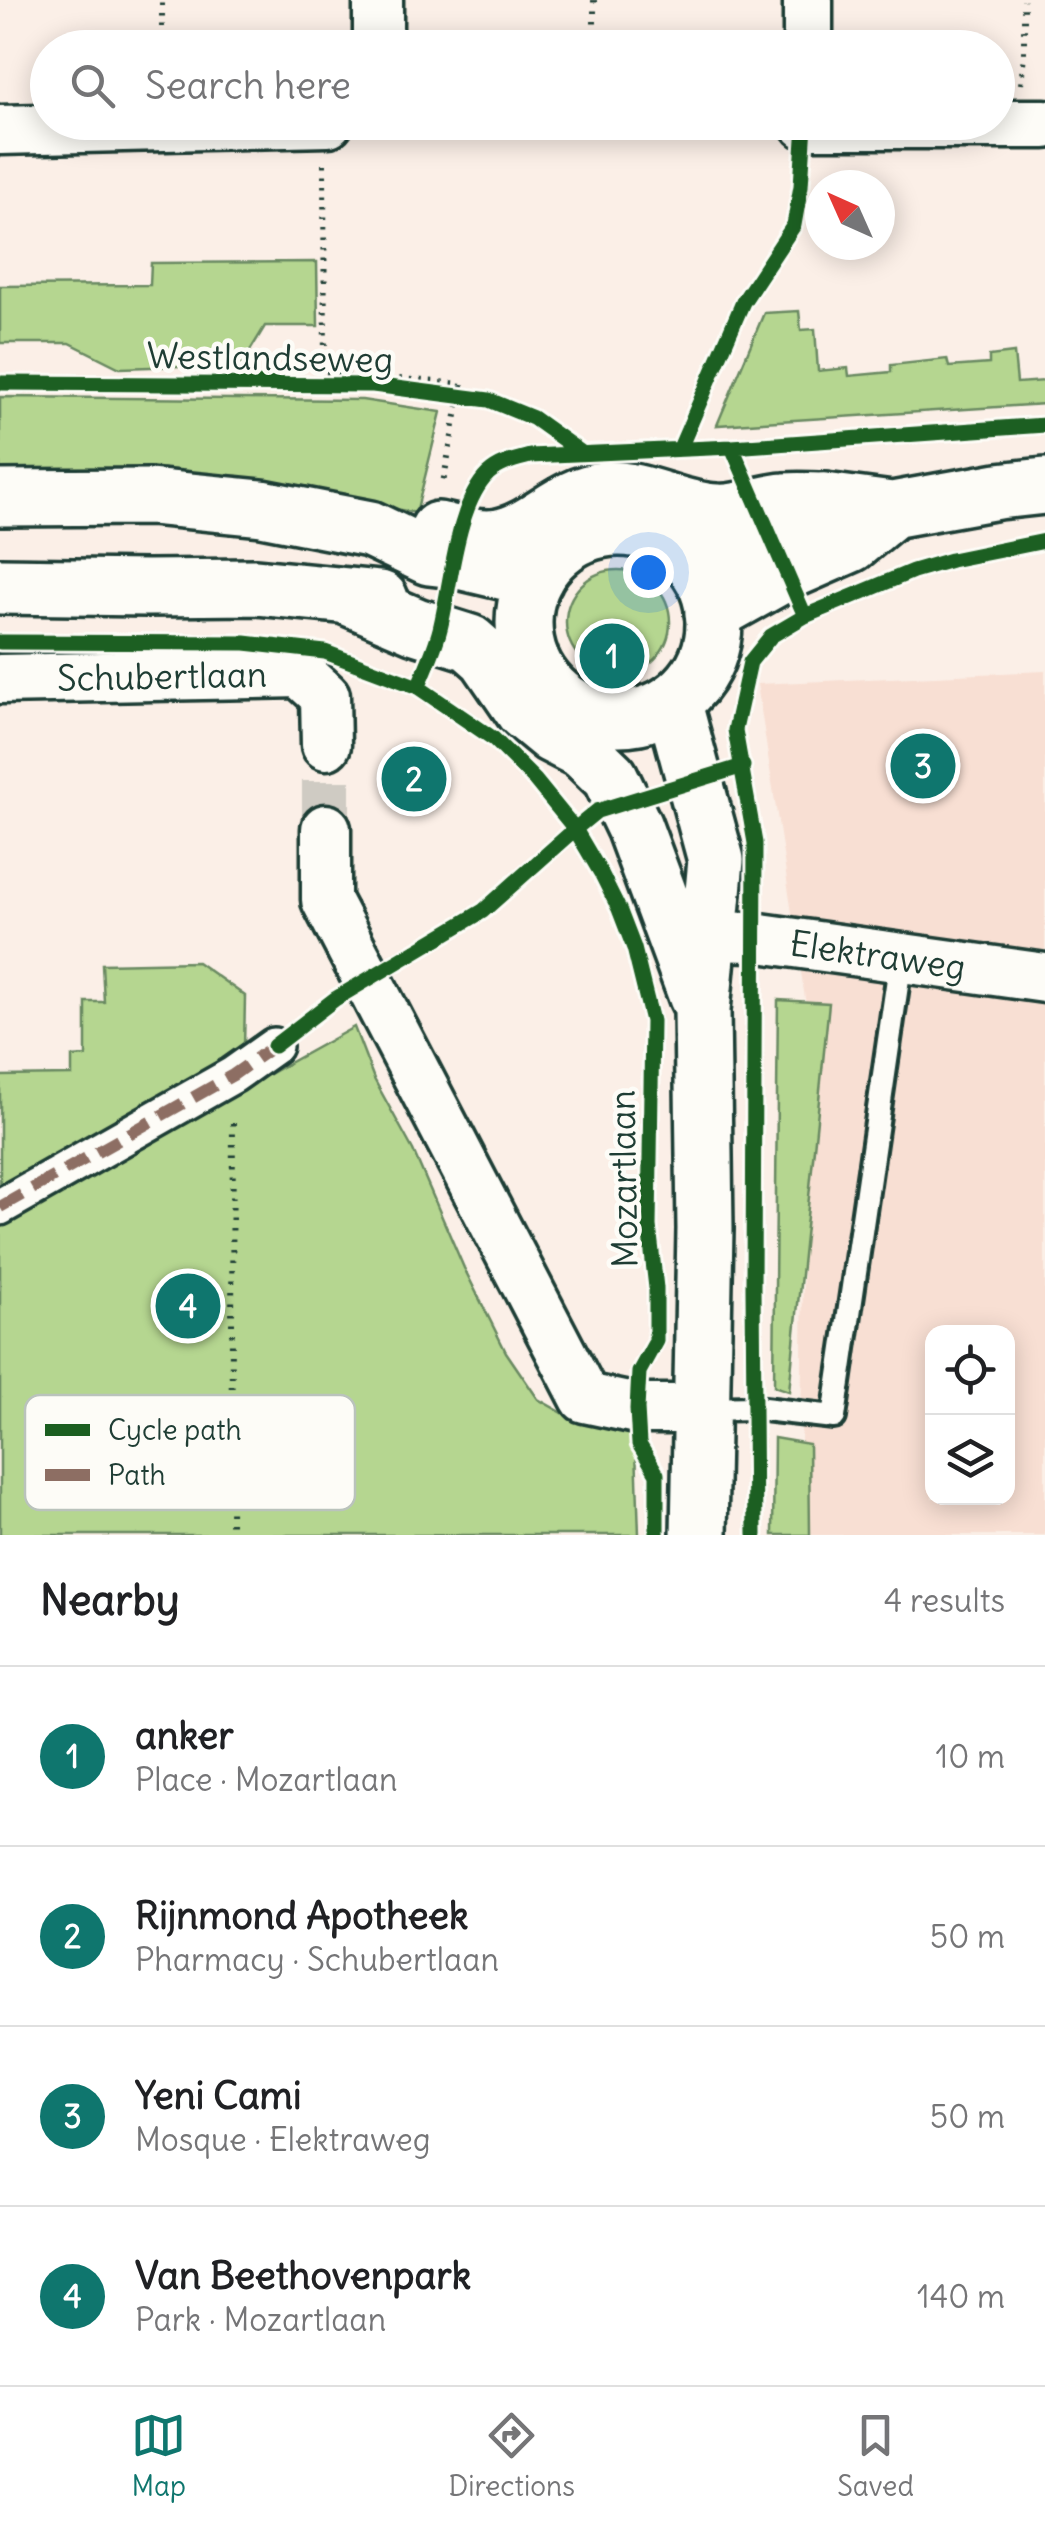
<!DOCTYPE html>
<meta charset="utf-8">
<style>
:root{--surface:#fff;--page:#f2f2f2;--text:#202124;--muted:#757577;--line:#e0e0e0;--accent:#0f766e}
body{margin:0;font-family:Delius,sans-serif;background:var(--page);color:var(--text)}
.controls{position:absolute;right:30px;bottom:30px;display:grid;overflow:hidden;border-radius:20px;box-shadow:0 5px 25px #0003}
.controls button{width:90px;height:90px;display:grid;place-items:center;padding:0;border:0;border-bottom:2px solid var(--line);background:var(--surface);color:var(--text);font:50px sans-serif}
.compass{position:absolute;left:805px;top:170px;width:90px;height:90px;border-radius:50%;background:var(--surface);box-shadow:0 5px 25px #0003;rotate:315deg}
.you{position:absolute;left:648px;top:572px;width:35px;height:35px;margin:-25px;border:8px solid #fff;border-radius:50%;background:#1a73e8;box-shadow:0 0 0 15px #1a73e833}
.badge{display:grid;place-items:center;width:65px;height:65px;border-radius:50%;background:var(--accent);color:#fff;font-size:32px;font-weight:700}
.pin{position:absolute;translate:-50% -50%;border:5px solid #fff;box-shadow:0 2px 10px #0006}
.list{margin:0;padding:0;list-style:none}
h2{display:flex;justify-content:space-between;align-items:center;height:130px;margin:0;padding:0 40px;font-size:42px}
h2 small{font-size:32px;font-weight:400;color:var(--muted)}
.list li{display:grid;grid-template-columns:65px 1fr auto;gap:30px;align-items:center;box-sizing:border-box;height:180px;padding:0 40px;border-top:2px solid var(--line)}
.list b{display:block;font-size:38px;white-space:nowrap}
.list p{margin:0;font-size:32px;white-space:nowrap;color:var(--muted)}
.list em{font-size:32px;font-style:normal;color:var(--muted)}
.icon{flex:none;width:55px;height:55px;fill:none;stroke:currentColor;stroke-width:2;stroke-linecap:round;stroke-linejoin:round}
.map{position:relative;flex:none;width:1045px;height:1535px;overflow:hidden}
.search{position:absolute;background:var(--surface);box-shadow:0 5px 25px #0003;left:30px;right:30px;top:30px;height:110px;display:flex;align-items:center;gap:25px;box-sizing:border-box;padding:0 35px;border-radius:55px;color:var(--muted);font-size:38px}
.sheet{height:850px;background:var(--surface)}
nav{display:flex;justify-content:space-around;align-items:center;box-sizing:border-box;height:140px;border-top:2px solid var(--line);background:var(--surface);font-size:28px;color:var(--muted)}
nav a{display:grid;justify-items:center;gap:5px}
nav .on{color:var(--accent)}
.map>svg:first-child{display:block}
.built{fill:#f8dfd3;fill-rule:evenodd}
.green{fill:#b5d690;stroke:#6a8a62;stroke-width:2.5}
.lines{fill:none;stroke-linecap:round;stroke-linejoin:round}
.minor-tunnel{stroke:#cfcbc3;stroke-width:48;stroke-dasharray:48 24;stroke-linecap:butt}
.service-casing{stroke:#1f3d34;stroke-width:30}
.pedestrian-casing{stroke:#1f3d34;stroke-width:42}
.minor-casing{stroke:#1f3d34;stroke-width:55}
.tertiary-casing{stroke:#1f3d34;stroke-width:62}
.secondary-casing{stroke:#1f3d34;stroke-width:62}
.path{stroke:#1f3d34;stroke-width:6;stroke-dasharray:2.5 8;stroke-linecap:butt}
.service{stroke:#fdfcf7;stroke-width:22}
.pedestrian{stroke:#fdfcf7;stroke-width:35}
.minor{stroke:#fdfcf7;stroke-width:48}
.tertiary{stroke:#fdfcf7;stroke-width:55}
.secondary{stroke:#fdfcf7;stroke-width:55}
.quiet{stroke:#8d6e63;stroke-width:12;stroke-dasharray:25 12;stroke-linecap:butt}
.cycleway-casing{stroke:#fdfcf7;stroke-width:21}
.cycleway{stroke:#1b5e20;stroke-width:15}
.labels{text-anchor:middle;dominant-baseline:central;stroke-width:9;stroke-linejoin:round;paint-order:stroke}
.street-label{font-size:35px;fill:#1f3d34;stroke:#fdfcf7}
.key{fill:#fdfcf7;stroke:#bac3bc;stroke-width:2.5}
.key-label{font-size:28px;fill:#1f3d34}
</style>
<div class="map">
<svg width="1045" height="1535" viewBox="0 0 1045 1535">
<rect width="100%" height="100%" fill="#fbefe7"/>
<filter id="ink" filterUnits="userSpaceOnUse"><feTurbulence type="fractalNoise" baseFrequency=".01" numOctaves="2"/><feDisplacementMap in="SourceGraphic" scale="20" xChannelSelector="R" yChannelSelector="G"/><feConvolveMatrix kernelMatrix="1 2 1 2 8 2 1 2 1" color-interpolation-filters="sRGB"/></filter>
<g filter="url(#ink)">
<!-- built -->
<path class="built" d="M 1045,671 L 1045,1535 L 800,1535 L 806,1005 L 757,684 ZM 932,1332 L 1008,1332 L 1008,1498 L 932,1498 Z"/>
<!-- green -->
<path class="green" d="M 317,262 L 318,326 L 265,326 L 242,364 L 120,368 L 70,343 L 0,343 L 0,286 L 150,285 L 151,263 Z
M 799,311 L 801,330 L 815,329 L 818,371 L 848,368 L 849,376 L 891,372 L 891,365 L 947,359 L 949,367 L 989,364 L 989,356 L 1014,353 L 1017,383 L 1045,381 L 1045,404 L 717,425 L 764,313 Z
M 0,397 L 362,400 L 441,412 L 416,513 L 237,476 L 0,471 Z
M566 622a52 52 0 1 1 104 0a52 52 0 1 1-104 0Z
M 197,962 L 245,996 L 244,1049 L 260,1079 L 354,1027 L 374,1079 L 413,1150 L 464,1268 L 506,1352 L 538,1399 L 568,1416 L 635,1420 L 639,1535 L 0,1535 L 0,1076 L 72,1075 L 72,1057 L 86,1056 L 86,1002 L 104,1002 L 102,964 Z
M 778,1000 L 829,1003 L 789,1391 L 774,1386 Z
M 774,1438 L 809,1444 L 810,1535 L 773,1535 Z"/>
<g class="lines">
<!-- minor-tunnel -->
<path class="minor-tunnel" d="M 326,829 L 326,745"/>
<!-- service casing -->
<g class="service-casing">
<path id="service" d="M 702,1409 L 755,1408 L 834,1417 L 901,958"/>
</g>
<!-- pedestrian casing -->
<g class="pedestrian-casing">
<path id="pedestrian" d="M 0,1207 L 233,1075 L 274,1046"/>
</g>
<!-- minor casing -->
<g class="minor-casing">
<g id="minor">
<path d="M 378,48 L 378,0"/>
<path d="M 808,48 L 808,0"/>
<path d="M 805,122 L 805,124 L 1045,124"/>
<path d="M 0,130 L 328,122"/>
<path id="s1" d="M 0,679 L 300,673 L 325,696 L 326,745"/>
<path d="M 326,829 L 326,900 L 585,1398 L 637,1409 L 700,1409"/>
<path id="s2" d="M 709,936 L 753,937 L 1045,978"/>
</g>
</g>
<!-- tertiary casing -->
<g class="tertiary-casing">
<path id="tertiary" d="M 687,557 L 768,532 L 791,521 L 824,501 L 892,510 L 998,491 L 1045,486
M 713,613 L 787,572 L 851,544 L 892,510"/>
</g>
<!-- secondary casing -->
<g class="secondary-casing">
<path id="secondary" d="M 0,498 L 150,497 L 262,508 L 370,529 L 429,557 L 455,560 L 535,579
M524 623a95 95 0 1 1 190 0a95 95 0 1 1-190 0Z
M 438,530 C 457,534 480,541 499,537 C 537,530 562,494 604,490 C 643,487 678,511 717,512 C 739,514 763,502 785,501 C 798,500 811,501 824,501
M 0,586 L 147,588 L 256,587 L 380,599
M 346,596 L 416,626 L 470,643 L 487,658 L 524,712 L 552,735 L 583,751 L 610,777 L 634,827 L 697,997
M 673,701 L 716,860 L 702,1010 L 705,1229 L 699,1535"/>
</g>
<!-- path -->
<path class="path" d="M 594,0 L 594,48
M 162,48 L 162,0
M 1021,84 L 1024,54 L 1024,0
M 324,164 L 325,373 L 462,384 L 443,483
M 231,1535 L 233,1116"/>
<!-- service -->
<use href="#service" class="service"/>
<!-- pedestrian -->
<use href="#pedestrian" class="pedestrian"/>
<!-- minor -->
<use href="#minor" class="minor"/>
<!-- tertiary -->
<use href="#tertiary" class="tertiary"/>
<!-- secondary -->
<use href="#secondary" class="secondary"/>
<!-- quiet -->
<path class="quiet" d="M 0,1207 L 233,1075 L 274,1046"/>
<!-- cycleway casing -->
<g class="cycleway-casing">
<path id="cycleway" d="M 0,383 L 373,385 L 489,400 L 533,418 L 582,453
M 732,447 L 805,616 L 771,636 L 750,662 L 735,730 L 755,843 L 753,1287 L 755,1535
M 680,448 L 743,302 L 794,225 L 801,186 L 805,124
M 805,616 L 913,571 L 951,560 L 1045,541
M 0,642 L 245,643 L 325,652 L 418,687 L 494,739 L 535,780 L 575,829 L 597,811 L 743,766
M 418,687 C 426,668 435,649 440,629 C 451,586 456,505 488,474 C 500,463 515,460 530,456 L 732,447 L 1045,425
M 274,1046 L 335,999 L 483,911 L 575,829 L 602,875 L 619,909 L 634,948 L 652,1021 L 649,1226 L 656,1288 L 656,1341 L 639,1372 L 637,1409 L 639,1444 L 657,1474 L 657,1535"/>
</g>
<!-- cycleway -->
<use href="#cycleway" class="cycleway"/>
</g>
</g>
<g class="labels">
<!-- street labels -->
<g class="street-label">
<text transform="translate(270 357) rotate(1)">Westlandseweg</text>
<text stroke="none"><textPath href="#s1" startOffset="162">Schubertlaan</textPath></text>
<text stroke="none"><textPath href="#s2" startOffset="170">Elektraweg</textPath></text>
<text transform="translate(623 1179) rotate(-91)">Mozartlaan</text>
</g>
</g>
<!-- legend -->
<rect x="25" y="1395" width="330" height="115" rx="15" class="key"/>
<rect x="45" y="1424" width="45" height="12" fill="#1b5e20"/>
<rect x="45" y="1469" width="45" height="12" fill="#8d6e63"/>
<g class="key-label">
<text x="108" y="1440">Cycle path</text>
<text x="108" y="1485">Path</text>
</g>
</svg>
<div class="controls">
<button><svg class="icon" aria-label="locate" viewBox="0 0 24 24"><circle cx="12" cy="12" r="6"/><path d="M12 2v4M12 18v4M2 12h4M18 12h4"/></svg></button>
<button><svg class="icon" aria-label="layers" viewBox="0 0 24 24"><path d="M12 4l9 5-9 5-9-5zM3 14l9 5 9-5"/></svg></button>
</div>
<svg class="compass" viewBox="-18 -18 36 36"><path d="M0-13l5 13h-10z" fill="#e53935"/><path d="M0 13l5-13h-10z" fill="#757577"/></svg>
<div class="you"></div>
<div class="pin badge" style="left:612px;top:656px">1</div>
<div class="pin badge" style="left:414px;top:779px">2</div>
<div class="pin badge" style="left:923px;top:766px">3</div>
<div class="pin badge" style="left:188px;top:1306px">4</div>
<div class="search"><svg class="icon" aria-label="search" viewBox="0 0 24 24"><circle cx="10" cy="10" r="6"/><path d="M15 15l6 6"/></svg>Search here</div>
</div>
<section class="sheet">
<h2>Nearby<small>4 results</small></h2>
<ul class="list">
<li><span class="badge">1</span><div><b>anker</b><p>Place · Mozartlaan</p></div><em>10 m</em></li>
<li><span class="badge">2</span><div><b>Rijnmond Apotheek</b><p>Pharmacy · Schubertlaan</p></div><em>50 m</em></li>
<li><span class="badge">3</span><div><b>Yeni Cami</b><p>Mosque · Elektraweg</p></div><em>50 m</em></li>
<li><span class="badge">4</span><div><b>Van Beethovenpark</b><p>Park · Mozartlaan</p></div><em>140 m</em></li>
</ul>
</section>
<nav>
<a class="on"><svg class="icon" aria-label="map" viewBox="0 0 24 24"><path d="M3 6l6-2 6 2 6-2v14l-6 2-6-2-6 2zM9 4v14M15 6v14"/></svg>Map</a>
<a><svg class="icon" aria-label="directions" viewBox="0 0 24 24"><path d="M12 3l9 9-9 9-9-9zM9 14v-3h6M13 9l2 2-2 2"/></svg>Directions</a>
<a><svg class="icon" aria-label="saved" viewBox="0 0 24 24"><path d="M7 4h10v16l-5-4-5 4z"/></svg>Saved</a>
</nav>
